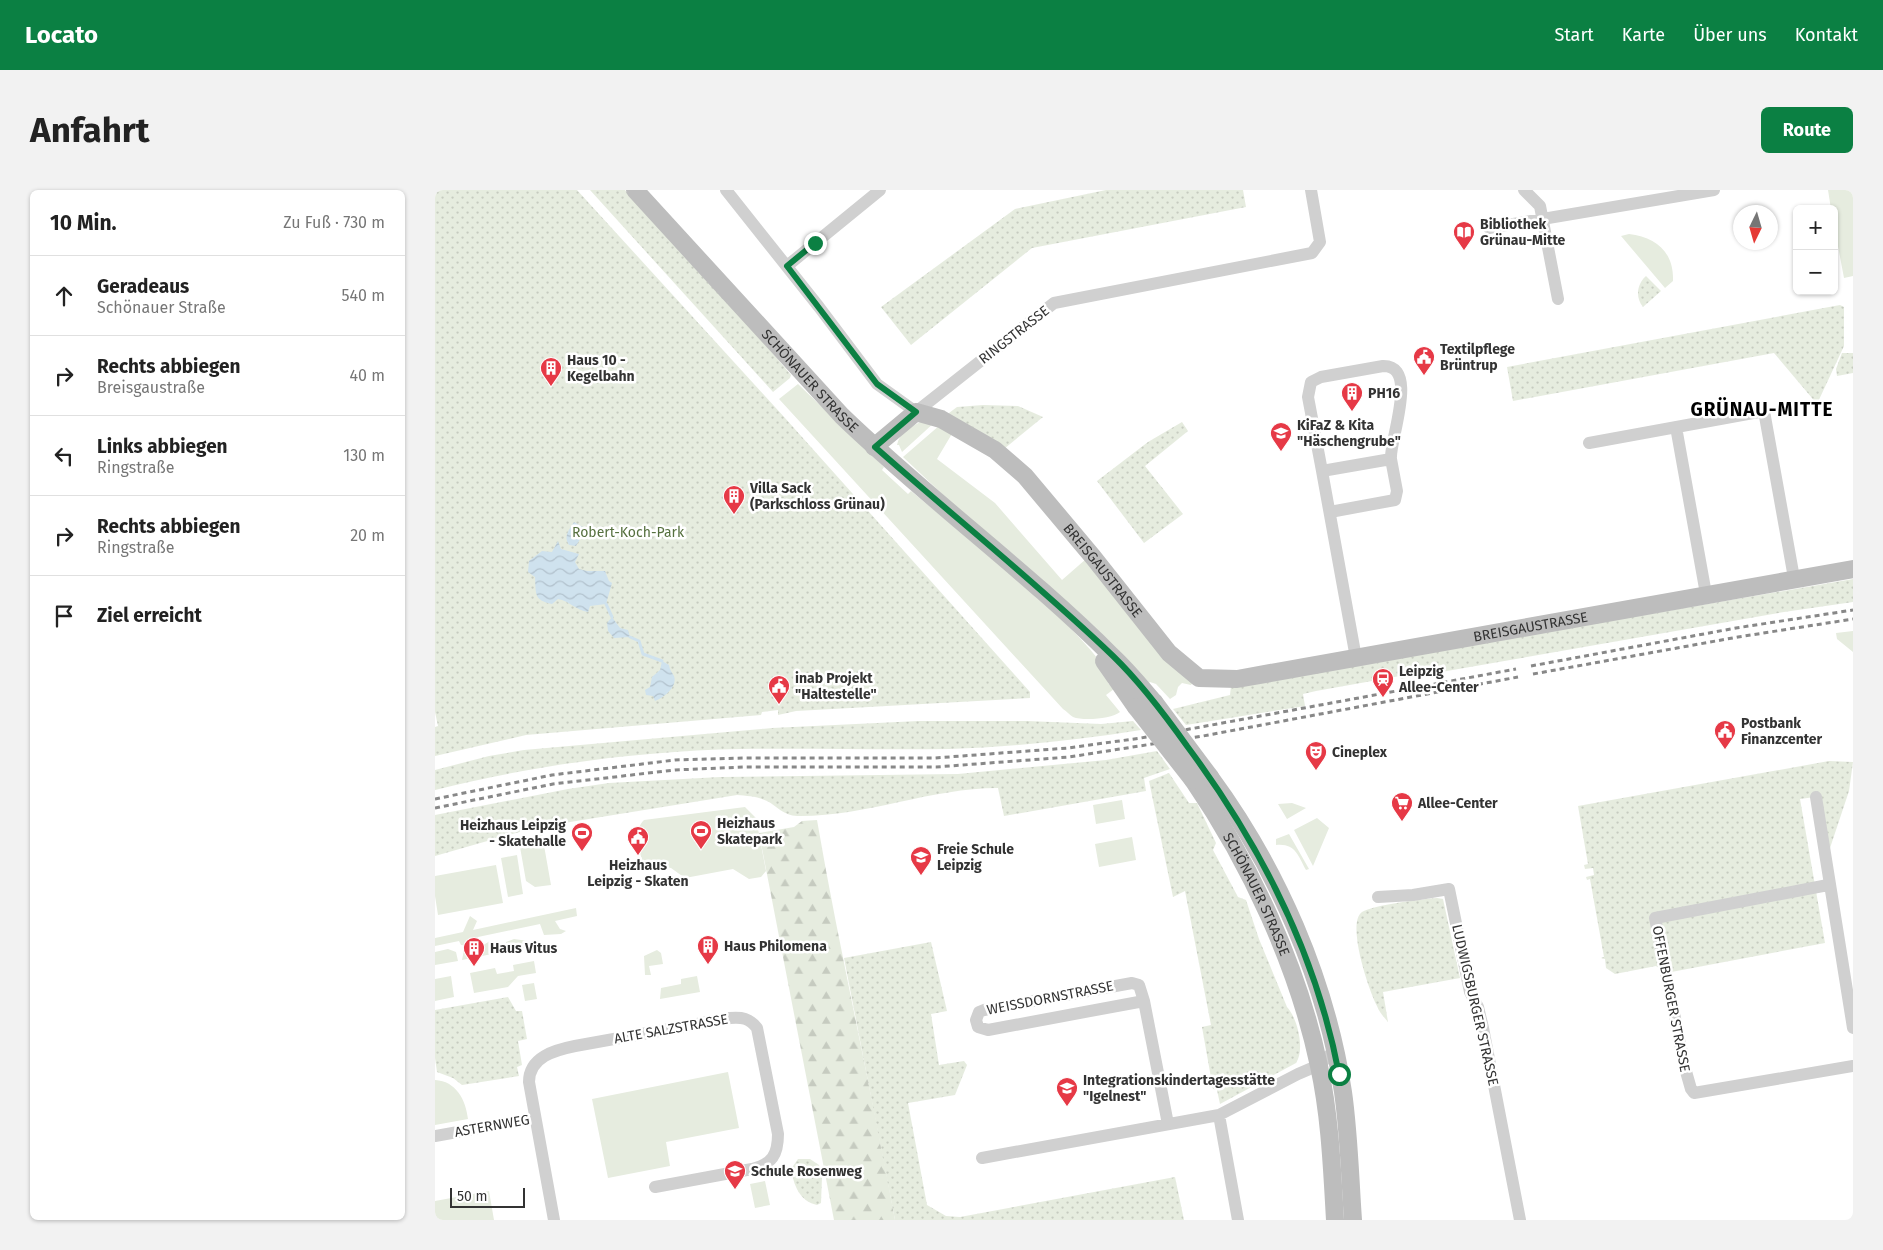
<!DOCTYPE html>
<html lang="de">
<meta charset="utf-8">
<style>
:root{--surface:#fff;--page:#f2f2f2;--text:#222;--muted:#767676;--line:#e0e0e0;--accent:#0b8043}
body{margin:0;font-family:"Fira Sans",sans-serif;background:var(--page);color:var(--text)}
.controls{position:absolute;right:15px;top:15px;display:grid;overflow:hidden;border-radius:8px;box-shadow:0 1px 4px #0004}
.controls button{width:45px;height:45px;display:grid;place-items:center;padding:0;border:0;border-bottom:1px solid var(--line);background:var(--surface);color:var(--text);font:25px sans-serif}
.compass{position:absolute;left:1298px;top:15px;width:45px;height:45px;border-radius:50%;background:var(--surface);box-shadow:0 1px 4px #0004;rotate:185deg}
.scale{position:absolute;left:15px;bottom:12px;width:75px;box-sizing:border-box;padding-left:5px;border:2px solid #333;border-top:0;font-size:14px;line-height:18px;white-space:nowrap;color:#333;-webkit-text-stroke:4px #fff;paint-order:stroke}
.stop{position:absolute;width:15px;height:15px;margin:-11px;border:4px solid #0b8043;border-radius:50%;background:#fff}
.stop.end{background:#0b8043;border-color:#fff;box-shadow:0 1px 5px #0008}
.list{margin:0;padding:0;list-style:none}
h2{display:flex;justify-content:space-between;align-items:center;height:65px;margin:0;padding:0 20px;font-size:21px}
h2 small{font-size:16px;font-weight:400;color:var(--muted)}
.list li{display:grid;grid-template-columns:32px 1fr auto;gap:15px;align-items:center;box-sizing:border-box;height:80px;padding:0 20px;border-top:1px solid var(--line)}
.list b{display:block;font-size:19px;white-space:nowrap}
.list p{margin:0;font-size:16px;white-space:nowrap;color:var(--muted)}
.list em{font-size:16px;font-style:normal;color:var(--muted)}
.icon{flex:none;width:28px;height:28px;fill:none;stroke:currentColor;stroke-width:2;stroke-linecap:round;stroke-linejoin:round}
.map{position:relative;flex:none;width:1418px;height:1030px;overflow:hidden;border-radius:8px}
header{display:flex;align-items:center;gap:30px;box-sizing:border-box;height:70px;padding:0 25px;background:var(--accent);color:#fff}
header strong{font-size:24px}
nav{display:flex;gap:28px;margin-inline-start:auto;font-size:18px}
.intro{display:flex;align-items:center;justify-content:space-between;box-sizing:border-box;height:120px;padding:0 30px}
h1{margin:0;font-size:35px}
.button{padding:12px 22px;border-radius:8px;background:var(--accent);color:#fff;font-size:18px;font-weight:700}
main{display:flex;gap:30px;padding:0 30px}
aside{flex:1;background:var(--surface);border-radius:8px;box-shadow:0 1px 4px #0004}
.map>svg:first-child{display:block}
.green{fill:#e6ecdf}
.forest{fill:url(#forest-firs)}
.park{fill:url(#park-dots)}
.water{fill:url(#water-waves)}
.lines{fill:none;stroke-linecap:round;stroke-linejoin:round}
.stream{stroke:#cfe2ee;stroke-width:3}
.street{stroke:#d0d0d0;stroke-width:12}
.secondary{stroke:#bdbdbd;stroke-width:18}
.rail{stroke:#888;stroke-width:3;stroke-dasharray:5 4;stroke-linecap:butt}
.secondary-bridge{stroke:#bdbdbd;stroke-width:18}
.route{stroke:#0b8043;stroke-width:6}
.labels{text-anchor:middle;dominant-baseline:central;stroke-width:5;stroke-linejoin:round;paint-order:stroke}
.poi-label{font-size:14px;font-weight:bold;fill:#333;stroke:#fff;text-anchor:start}
.street-label{font-size:14px;fill:#333;stroke:#fff}
.park-label{font-size:14px;fill:#56703f;stroke:#fff}
.district-label{font-size:19px;font-weight:bold;letter-spacing:1px;fill:#000;stroke:#fff}
</style>
<header>
<strong>Locato</strong>
<nav><a>Start</a><a>Karte</a><a>Über uns</a><a>Kontakt</a></nav>
</header>
<div class="intro"><h1>Anfahrt</h1><a class="button">Route</a></div>
<main>
<aside>
<h2>10 Min.<small>Zu Fuß · 730 m</small></h2>
<ul class="list">
<li><svg class="icon" aria-label="ahead" viewBox="0 0 24 24"><path d="M12 20V5M6 11l6-6 6 6"/></svg><div><b>Geradeaus</b><p>Schönauer Straße</p></div><em>540 m</em></li>
<li><svg class="icon" aria-label="right" viewBox="0 0 24 24"><path d="M7 20v-9h11M14 6l5 5-5 5"/></svg><div><b>Rechts abbiegen</b><p>Breisgaustraße</p></div><em>40 m</em></li>
<li><svg class="icon" aria-label="left" viewBox="0 0 24 24"><path d="M17 20v-9H6M10 6l-5 5 5 5"/></svg><div><b>Links abbiegen</b><p>Ringstraße</p></div><em>130 m</em></li>
<li><svg class="icon" aria-label="right" viewBox="0 0 24 24"><path d="M7 20v-9h11M14 6l5 5-5 5"/></svg><div><b>Rechts abbiegen</b><p>Ringstraße</p></div><em>20 m</em></li>
<li><svg class="icon" aria-label="arrive" viewBox="0 0 24 24"><path d="M6 21V4h12l-3 4 3 4H6"/></svg><div><b>Ziel erreicht</b></div></li>
</ul>
</aside>
<div class="map">
<svg width="1418" height="1030" viewBox="0 0 1418 1030">
<defs>
<pattern id="forest-firs" width="22" height="20" patternUnits="userSpaceOnUse" patternTransform="scale(1.25)"><rect width="22" height="20" fill="#e6ecdf"/><path d="M5 1l3.5 6h-7zM16 11l3.5 6h-7z" fill="#c6cbc0"/></pattern>
<pattern id="park-dots" width="8" height="8" patternUnits="userSpaceOnUse" patternTransform="scale(1.25)"><rect width="8" height="8" fill="#e6ecdf"/><path d="M2 2h.1M6 6h.1" fill="none" stroke="#c6cbc0" stroke-width="1.8" stroke-linecap="round"/></pattern>
<pattern id="water-waves" width="16" height="10" patternUnits="userSpaceOnUse" patternTransform="scale(1.25)"><rect width="16" height="10" fill="#cfe2ee"/><path d="M0 5q4-4 8 0t8 0" fill="none" stroke="#b2c2cd"/></pattern>
</defs>
<rect width="100%" height="100%" fill="#fff"/>
<!-- green -->
<path class="green" d="M 1393,0 L 1418,0 L 1418,86 L 1409,88 L 1399,35 L 1399,19 L 1396,19 Z
M 1194,44 C 1221,47 1239,62 1238,91 L 1230,98 L 1186,46 Z
M 363,194 L 449,277 L 447,280 L 473,304 L 476,301 C 545,359 623,413 677,487 L 673,493 L 679,499 L 671,505 L 685,522 C 677,529 648,531 638,527 C 635,525 631,521 628,519 L 344,209 Z
M 485,232 L 500,232 L 467,262 L 464,255 L 462,255 C 464,243 476,237 485,232 Z
M 505,235 L 518,242 L 502,269 L 560,313 L 627,390 L 651,369 L 758,492 L 756,495 L 747,493 L 743,497 L 741,505 L 735,509 L 721,494 L 715,492 L 711,496 L 468,267 Z
M 1418,441 L 1418,462 L 1402,449 L 1401,443 Z
M 687,610 L 690,629 L 661,634 L 658,615 Z
M 857,613 L 871,618 L 852,629 L 843,614 Z
M 310,617 L 321,628 L 331,681 L 326,687 L 314,689 L 298,679 L 250,688 L 236,678 L 208,675 C 205,660 197,642 209,630 Z
M 882,628 L 894,638 L 878,676 L 859,640 Z
M 107,644 L 116,695 L 100,697 L 91,691 L 85,657 L 90,649 Z
M 854,644 L 874,679 L 871,680 C 863,665 860,653 841,655 L 841,649 Z
M 697,647 L 701,670 L 664,677 L 660,654 Z
M 82,665 L 88,704 L 73,707 L 66,668 Z
M 61,675 L 68,713 L 3,725 L 0,706 L 0,686 Z
M 141,718 L 142,726 L 120,731 L 125,739 L 131,741 L 126,744 L 109,745 L 105,734 L 43,747 L 36,756 L 26,755 L 24,751 L 0,756 L 0,748 L 28,742 L 35,726 L 42,731 L 38,740 Z
M 79,749 L 93,751 L 95,762 L 90,763 L 89,758 L 71,762 L 71,752 Z
M 55,751 L 65,753 L 67,762 L 27,770 L 29,760 L 45,757 Z
M 13,759 L 21,762 L 23,771 L 0,775 L 0,762 Z
M 222,760 L 226,763 L 228,774 L 214,776 L 216,785 L 210,785 L 209,766 Z
M 99,771 L 101,783 L 83,786 L 73,797 L 39,803 L 35,783 L 60,778 L 62,784 L 79,781 L 78,775 Z
M 16,786 L 19,807 L 0,811 L 0,789 Z
M 262,786 L 265,802 L 225,809 L 226,798 L 246,794 L 246,789 Z
M 99,793 L 102,809 L 90,811 L 87,795 Z
M 293,882 L 304,938 L 231,952 L 235,976 L 173,988 L 157,909 Z
M 0,890 C 21,891 31,910 33,929 L 0,935 Z
M 330,991 L 335,1015 L 320,1018 L 315,994 Z
M 54,1001 L 59,1030 L 0,1030 L 0,1011 Z"/>
<!-- forest -->
<path class="forest" d="M 382,630 C 405,764 436,896 460,1030 L 399,1030 L 324,643 L 359,637 L 367,631 Z"/>
<!-- park -->
<path class="park" d="M 0,0 L 142,0 L 350,228 L 595,502 L 595,508 L 361,521 L 343,525 L 343,520 L 327,522 L 326,525 L 91,545 L 0,566 L 0,537 L 3,536 L 0,522 Z
M 155,0 L 190,0 L 300,119 L 356,185 L 355,188 L 338,202 Z
M 671,0 L 808,0 L 811,17 L 597,58 L 476,155 L 446,117 L 580,19 Z
M 1211,86 L 1226,101 L 1208,117 C 1200,107 1202,94 1211,86 Z
M 1405,115 L 1409,117 L 1409,156 L 1382,214 L 1339,163 L 1078,211 L 1072,177 Z
M 1407,163 L 1418,163 L 1418,183 L 1402,186 L 1401,179 Z
M 548,215 L 583,216 L 608,227 L 564,263 L 506,229 L 522,217 Z
M 747,232 L 753,241 L 710,276 L 748,324 L 709,353 L 662,291 L 713,252 Z
M 1418,389 L 1418,412 L 1349,422 L 966,489 L 965,486 L 881,501 L 868,504 L 870,516 L 751,535 L 738,519 L 795,505 L 796,496 Z
M 484,531 L 592,531 L 666,534 L 698,531 L 706,540 C 643,550 578,557 514,559 C 445,560 376,558 306,559 C 203,561 100,575 0,600 L 0,580 L 54,566 L 89,560 L 337,538 Z
M 722,561 L 735,579 L 709,588 L 711,601 L 569,626 L 563,598 C 495,598 430,627 362,626 C 349,626 342,616 332,611 C 322,606 312,606 302,605 L 98,638 L 0,666 L 0,625 L 133,599 L 174,593 L 285,587 L 523,584 L 671,570 Z
M 1394,571 L 1418,572 L 1414,601 L 1393,664 L 1380,607 L 1365,609 L 1390,753 L 1231,783 L 1221,776 L 1180,784 L 1171,778 L 1170,769 L 1166,768 L 1169,767 L 1155,689 L 1152,690 L 1151,687 L 1159,685 L 1158,678 L 1150,679 L 1149,675 L 1153,674 L 1143,616 Z
M 734,583 L 754,613 L 762,613 L 781,653 L 778,660 L 803,707 L 811,710 L 824,749 L 852,817 C 863,829 870,860 861,873 L 785,914 L 782,900 L 778,899 L 767,837 L 776,835 L 750,701 L 738,707 L 714,591 Z
M 1002,708 L 1008,709 L 1025,788 L 948,802 L 953,832 C 949,827 944,822 942,816 C 934,801 911,733 927,722 C 938,715 988,709 1002,708 Z
M 496,752 L 512,821 L 496,824 L 504,875 L 529,871 L 532,875 L 520,905 L 473,913 L 492,1015 L 511,1026 L 525,1027 L 740,987 L 749,1030 L 460,1030 L 409,768 Z
M 73,807 L 81,821 L 87,821 L 92,849 L 83,851 L 87,875 L 82,877 L 84,886 L 27,895 L 18,888 L 2,882 L 0,868 L 0,820 Z
M 363,969 L 375,969 L 384,975 L 387,987 L 386,1013 L 382,1015 C 364,1011 359,995 356,979 Z"/>
<!-- water -->
<path class="water" d="M 139,332 L 151,339 L 141,356 L 134,355 C 128,346 134,340 139,332 Z
M 123,351 L 126,359 L 144,364 L 140,372 L 144,379 L 152,381 L 170,381 L 174,391 L 177,393 L 171,414 L 155,416 L 153,422 C 141,420 134,411 123,409 L 117,414 C 99,410 101,405 100,387 L 93,382 L 94,371 L 107,361 L 117,362 Z
M 177,427 L 185,438 L 193,440 L 195,447 L 179,448 L 173,441 L 172,433 Z
M 227,471 L 234,475 C 235,481 237,482 239,486 C 243,497 228,508 220,511 L 218,506 L 211,505 L 210,500 L 215,497 L 217,487 L 225,480 Z"/>
<g class="lines">
<!-- stream -->
<path class="stream" d="M 171,414 L 177,427
M 195,447 L 204,451 L 208,464 L 227,471"/>
<!-- street -->
<path class="street" d="M 291,0 L 384,117 L 442,194 L 481,222 L 619,113 L 877,63 L 885,52 L 876,0
M 1089,0 L 1105,16 L 1123,109
M 1054,38 L 1279,0
M 352,76 L 445,0
M 1241,237 L 1271,404
M 1154,253 L 1329,221 L 1359,388
M 887,281 L 873,207 L 876,192 L 886,187 L 948,176 C 985,175 954,251 956,269
M 895,322 L 960,310 L 962,301 L 956,269 L 887,281 L 921,468
M 1381,607 L 1418,838
M 1393,695 L 1220,728 L 1250,878 L 1256,899 L 1259,903 L 1418,876
M 943,707 L 978,705 L 1014,699 L 1035,802 L 1043,817 L 1048,838 L 1085,1030
M 709,811 L 553,840 L 543,837 L 541,830 L 544,822 L 549,820 L 697,793 L 704,795 L 709,811 L 733,934
M 784,925 L 803,1030
M 0,946 L 100,928
M 547,968 L 784,925 L 863,884 L 884,875 L 899,861
M 119,1030 L 94,892 C 94,867 120,860 140,856 L 295,828 C 307,827 314,828 322,838 L 343,944 C 343,965 337,974 317,979 L 220,997"/>
<!-- secondary -->
<g class="secondary">
<path id="s1" d="M 200,0 L 407,226 C 494,310 593,382 678,467 C 693,481 706,497 719,512"/>
<path id="s2" d="M 439,257 L 481,222 L 506,229 L 560,260 L 590,286 L 658,367 L 734,463 L 764,488 L 802,489 L 1418,379"/>
<path d="M 669,471 L 701,517"/>
<path d="M 775,587 C 842,678 891,790 908,902 C 914,944 915,987 918,1030"/>
<path id="s3" d="M 758,590 C 815,673 863,776 884,876 C 895,926 897,978 900,1030"/>
</g>
<!-- rail -->
<path class="rail" d="M 1096,476 L 1301,438 L 1418,420
M 1098,484 L 1303,447 L 1418,429
M 0,609 L 117,585 L 240,570 L 309,568 L 500,568 L 633,558 L 706,548 L 1081,479
M 0,618 L 118,594 L 240,580 L 309,577 L 501,577 L 634,567 L 768,546 L 1083,487"/>
<!-- secondary-bridge -->
<path class="secondary-bridge" d="M 719,512 L 775,587
M 701,517 L 758,590"/>
</g>
<g class="lines">
<!-- route -->
<path class="route" d="M 380,53 L 352,76 L 442,194 L 481,222 L 440,257 C 519,327 602,393 678,466 C 706,493 730,525 752,556 C 825,654 881,763 904,884"/>
</g>
<!-- icons -->
<defs>
<g id="library-pin" transform="scale(1.125)"><path d="M0 17L-7.5 6A9.5 9.5 0 1 1 7.5 6Z" fill="#e63946" stroke="#fff"/><path d="M-6-4Q-3-5.5-.7-3.5V5Q-3 3-6 4ZM6-4Q3-5.5 .7-3.5V5Q3 3 6 4Z" fill="#fff"/></g>
<g id="civic-pin" transform="scale(1.125)"><path d="M0 17L-7.5 6A9.5 9.5 0 1 1 7.5 6Z" fill="#e63946" stroke="#fff"/><path d="M-.6-6.5H3V-4.5H.6V-3L4-1V1h2V6H-6V1h2V-1L-.6-3ZM-1.2 2.5V6h2.4V2.5Z" fill="#fff"/></g>
<g id="building-pin" transform="scale(1.125)"><path d="M0 17L-7.5 6A9.5 9.5 0 1 1 7.5 6Z" fill="#e63946" stroke="#fff"/><path d="M-4-6H4V6H1V3H-1V6H-4ZM-2.5-4.3h1.7v1.8h-1.7ZM.8-4.3h1.7v1.8H.8ZM-2.5-1h1.7V.8h-1.7ZM.8-1h1.7V.8H.8Z" fill="#fff"/></g>
<g id="school-pin" transform="scale(1.125)"><path d="M0 17L-7.5 6A9.5 9.5 0 1 1 7.5 6Z" fill="#e63946" stroke="#fff"/><path d="M0-5L7-2L0 1L-7-2ZM-4 1L0 2.5L4 1V4Q0 6-4 4Z" fill="#fff"/></g>
<g id="station-pin" transform="scale(1.125)"><path d="M0 17L-7.5 6A9.5 9.5 0 1 1 7.5 6Z" fill="#e63946" stroke="#fff"/><path d="M-3-6H3Q5-6 5-4V2Q5 4 3 4L4.5 6H3L1.5 4h-3L-3 6H-4.5L-3 4Q-5 4-5 2V-4Q-5-6-3-6ZM-3.5-4v3h7v-3ZM-3.5 1v1.5H-2V1ZM2 1v1.5H3.5V1Z" fill="#fff"/></g>
<g id="theatre-pin" transform="scale(1.125)"><path d="M0 17L-7.5 6A9.5 9.5 0 1 1 7.5 6Z" fill="#e63946" stroke="#fff"/><path d="M-5-5.5Q0-4 5-5.5V0Q5 5 0 6Q-5 5-5 0ZM-3.3-2.5H-1v1.5H-3.3ZM1-2.5H3.3v1.5H1ZM-2.8 1Q0 5.5 2.8 1Z" fill="#fff"/></g>
<g id="supermarket-pin" transform="scale(1.125)"><path d="M0 17L-7.5 6A9.5 9.5 0 1 1 7.5 6Z" fill="#e63946" stroke="#fff"/><path d="M-6-5.5h2.5l.6 2H6L4.5 2H-2.5L-4.4-4H-6ZM-1.5 3.2a1.3 1.3 0 1 0 .1 0ZM3 3.2a1.3 1.3 0 1 0 .1 0Z" fill="#fff"/></g>
<g id="stadium-pin" transform="scale(1.125)"><path d="M0 17L-7.5 6A9.5 9.5 0 1 1 7.5 6Z" fill="#e63946" stroke="#fff"/><path d="M0-5a6.5 5 0 1 0 0 10a6.5 5 0 1 0 0-10ZM-3.5-1.8h7v3.6h-7Z" fill="#fff"/></g>
</defs>
<g fill-rule="evenodd">
<use href="#library-pin" x="1029" y="42"/>
<use href="#civic-pin" x="989" y="167"/>
<use href="#building-pin" x="116" y="178"/>
<use href="#building-pin" x="917" y="203"/>
<use href="#school-pin" x="846" y="243"/>
<use href="#building-pin" x="299" y="306"/>
<use href="#station-pin" x="948" y="489"/>
<use href="#civic-pin" x="344" y="496"/>
<use href="#civic-pin" x="1290" y="541"/>
<use href="#theatre-pin" x="881" y="562"/>
<use href="#supermarket-pin" x="967" y="613"/>
<use href="#stadium-pin" x="266" y="641"/>
<use href="#stadium-pin" x="147" y="643"/>
<use href="#civic-pin" x="203" y="647"/>
<use href="#school-pin" x="486" y="667"/>
<use href="#building-pin" x="273" y="756"/>
<use href="#building-pin" x="39" y="758"/>
<use href="#school-pin" x="632" y="898"/>
<use href="#school-pin" x="300" y="981"/>
</g>
<g class="labels">
<!-- poi labels -->
<g class="poi-label">
<text x="1045" y="34">Bibliothek<tspan x="1045" dy="16">Grünau-Mitte</tspan></text>
<text x="1005" y="159">Textilpflege<tspan x="1005" dy="16">Brüntrup</tspan></text>
<text x="132" y="170">Haus 10 -<tspan x="132" dy="16">Kegelbahn</tspan></text>
<text x="933" y="203">PH16</text>
<text x="862" y="235">KiFaZ &amp; Kita<tspan x="862" dy="16">"Häschengrube"</tspan></text>
<text x="315" y="298">Villa Sack<tspan x="315" dy="16">(Parkschloss Grünau)</tspan></text>
<text x="964" y="481">Leipzig<tspan x="964" dy="16">Allee-Center</tspan></text>
<text x="360" y="488">inab Projekt<tspan x="360" dy="16">"Haltestelle"</tspan></text>
<text x="1306" y="533">Postbank<tspan x="1306" dy="16">Finanzcenter</tspan></text>
<text x="897" y="562">Cineplex</text>
<text x="983" y="613">Allee-Center</text>
<text x="282" y="633">Heizhaus<tspan x="282" dy="16">Skatepark</tspan></text>
<text x="131" y="635" text-anchor="end">Heizhaus Leipzig<tspan x="131" dy="16">- Skatehalle</tspan></text>
<text x="502" y="659">Freie Schule<tspan x="502" dy="16">Leipzig</tspan></text>
<text x="203" y="675" text-anchor="middle">Heizhaus<tspan x="203" dy="16">Leipzig - Skaten</tspan></text>
<text x="289" y="756">Haus Philomena</text>
<text x="55" y="758">Haus Vitus</text>
<text x="648" y="890">Integrationskindertagesstätte<tspan x="648" dy="16">"Igelnest"</tspan></text>
<text x="316" y="981">Schule Rosenweg</text>
</g>
<!-- street labels -->
<g class="street-label">
<text transform="translate(579 145) rotate(-38)">RINGSTRASSE</text>
<text stroke="none"><textPath href="#s1" startOffset="259">SCHÖNAUER STRASSE</textPath></text>
<text stroke="none"><textPath href="#s2" startOffset="305">BREISGAUSTRASSE</textPath></text>
<text stroke="none"><textPath href="#s2" startOffset="786">BREISGAUSTRASSE</textPath></text>
<text stroke="none"><textPath href="#s3" startOffset="131">SCHÖNAUER STRASSE</textPath></text>
<text transform="translate(615 808) rotate(-11)">WEISSDORNSTRASSE</text>
<text transform="translate(1236 809) rotate(79)">OFFENBURGER STRASSE</text>
<text transform="translate(1040 815) rotate(77)">LUDWIGSBURGER STRASSE</text>
<text transform="translate(236 839) rotate(-10)">ALTE SALZSTRASSE</text>
<text transform="translate(57 936) rotate(-10)">ASTERNWEG</text>
</g>
<!-- park labels -->
<g class="park-label">
<text x="193" y="342">Robert-Koch-Park</text>
</g>
<!-- district labels -->
<g class="district-label">
<text x="1327" y="219">GRÜNAU-MITTE</text>
</g>
</g>
</svg>
<div class="controls">
<button>+</button>
<button>−</button>
</div>
<svg class="compass" viewBox="-18 -18 36 36"><path d="M0-13l5 13h-10z" fill="#e53935"/><path d="M0 13l5-13h-10z" fill="#767676"/></svg>
<div class="scale">50 m</div>
<div class="stop" style="left:904px;top:884px"></div>
<div class="stop end" style="left:380px;top:53px"></div>
</div>
</main>
